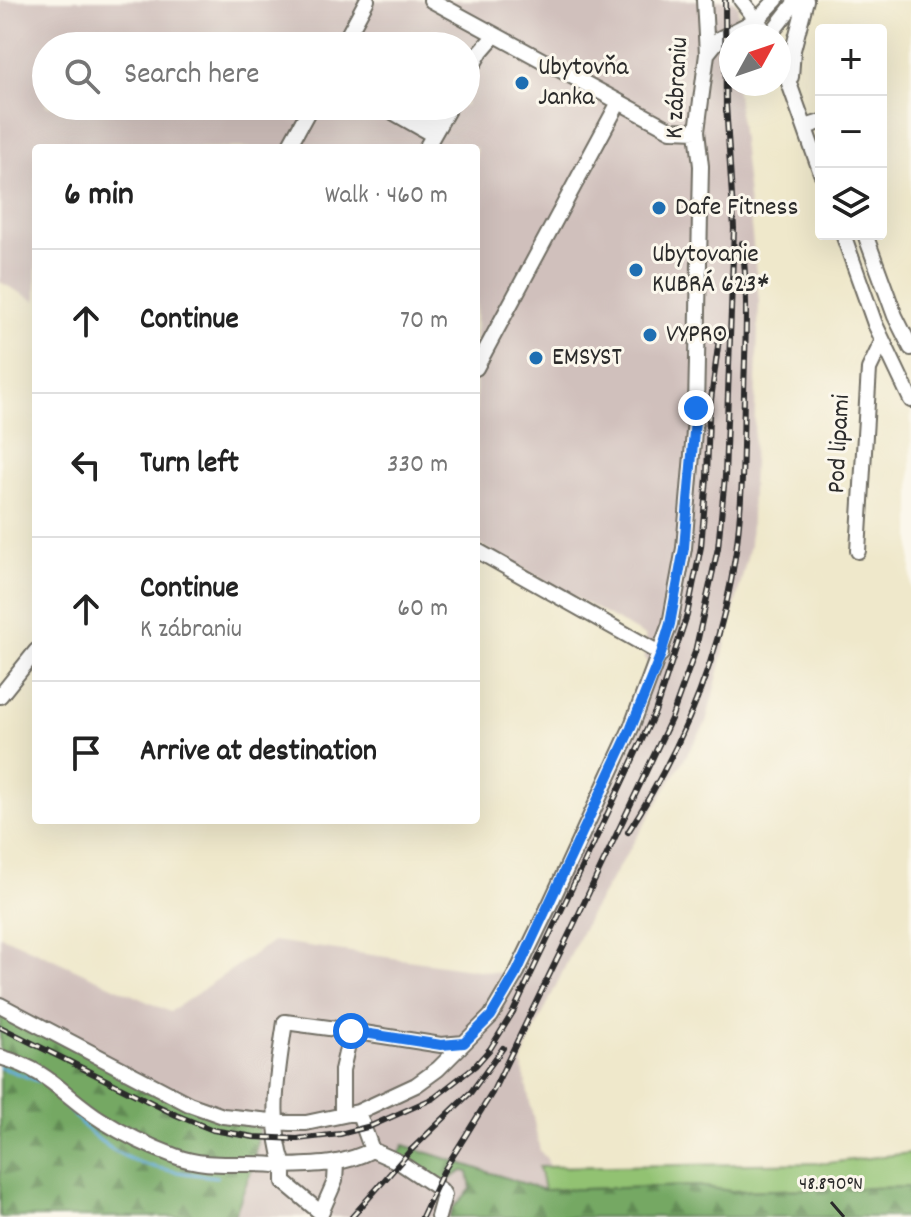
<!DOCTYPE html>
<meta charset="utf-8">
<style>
:root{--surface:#fff;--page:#f6f6f6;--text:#222;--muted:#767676;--line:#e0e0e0}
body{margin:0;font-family:Dekko,sans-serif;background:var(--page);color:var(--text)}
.controls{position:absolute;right:24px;top:24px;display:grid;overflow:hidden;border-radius:8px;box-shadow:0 8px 32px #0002}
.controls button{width:72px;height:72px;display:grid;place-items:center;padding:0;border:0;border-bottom:2px solid var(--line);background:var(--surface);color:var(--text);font:40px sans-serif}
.compass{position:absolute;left:719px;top:24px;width:72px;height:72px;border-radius:50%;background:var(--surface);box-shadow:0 8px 32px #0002;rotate:50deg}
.stop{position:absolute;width:24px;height:24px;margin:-18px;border:6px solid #1a73e8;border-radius:50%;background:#fff}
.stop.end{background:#1a73e8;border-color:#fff;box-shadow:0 2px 8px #0008}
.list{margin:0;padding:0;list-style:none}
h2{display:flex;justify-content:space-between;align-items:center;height:104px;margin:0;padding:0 32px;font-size:34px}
h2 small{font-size:26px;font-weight:400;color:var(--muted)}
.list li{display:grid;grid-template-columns:52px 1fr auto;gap:24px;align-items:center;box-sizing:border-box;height:144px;padding:0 32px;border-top:2px solid var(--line)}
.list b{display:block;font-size:30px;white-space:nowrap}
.list p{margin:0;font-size:26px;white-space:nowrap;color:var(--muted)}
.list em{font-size:26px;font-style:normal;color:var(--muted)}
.icon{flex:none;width:44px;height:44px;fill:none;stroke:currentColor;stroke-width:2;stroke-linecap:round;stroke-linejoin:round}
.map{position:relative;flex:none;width:911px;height:1217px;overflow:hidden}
.search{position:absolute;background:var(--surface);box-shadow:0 8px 32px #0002;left:32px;top:32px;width:448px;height:88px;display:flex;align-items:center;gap:20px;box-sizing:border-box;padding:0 28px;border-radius:44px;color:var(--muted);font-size:30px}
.panel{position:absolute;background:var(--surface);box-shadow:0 8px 32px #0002;left:32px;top:144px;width:448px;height:680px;border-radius:8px}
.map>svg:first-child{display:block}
.industrial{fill:#d0c0bc;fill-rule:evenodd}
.grass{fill:#92c272;stroke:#5e764e;stroke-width:2}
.forest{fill:url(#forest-firs);stroke:#506a48;stroke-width:2}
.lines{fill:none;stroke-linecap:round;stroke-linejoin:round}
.stream{stroke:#66aedd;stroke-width:3}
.minor-casing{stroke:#706d63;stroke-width:18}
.minor{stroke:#fff;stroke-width:14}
.rail-casing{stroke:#2b2b2b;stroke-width:6}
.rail{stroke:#fbf7ec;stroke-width:3;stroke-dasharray:9;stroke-linecap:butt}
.route{stroke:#1a73e8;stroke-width:10}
.ticks{fill:none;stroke:#2b2b2b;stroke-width:3}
.poi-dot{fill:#1f6fb2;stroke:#fbf7ec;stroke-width:3}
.labels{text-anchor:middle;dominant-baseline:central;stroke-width:6;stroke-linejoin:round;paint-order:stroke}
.poi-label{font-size:26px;fill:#2b2b2b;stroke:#fbf7ec;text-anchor:start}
.street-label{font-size:26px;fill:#2b2b2b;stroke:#fbf7ec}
.ticks-label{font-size:20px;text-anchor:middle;fill:#2b2b2b;stroke:#fbf7ec;stroke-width:6;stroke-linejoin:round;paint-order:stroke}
</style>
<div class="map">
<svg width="911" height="1217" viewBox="0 0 911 1217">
<defs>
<pattern id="forest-firs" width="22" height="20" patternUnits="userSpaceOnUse" patternTransform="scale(2)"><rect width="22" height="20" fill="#75a864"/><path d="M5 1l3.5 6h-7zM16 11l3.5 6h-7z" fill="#608953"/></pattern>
</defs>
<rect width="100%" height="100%" fill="#fbf7ec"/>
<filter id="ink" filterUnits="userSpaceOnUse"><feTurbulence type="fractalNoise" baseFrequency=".0125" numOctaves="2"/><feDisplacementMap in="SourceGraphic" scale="16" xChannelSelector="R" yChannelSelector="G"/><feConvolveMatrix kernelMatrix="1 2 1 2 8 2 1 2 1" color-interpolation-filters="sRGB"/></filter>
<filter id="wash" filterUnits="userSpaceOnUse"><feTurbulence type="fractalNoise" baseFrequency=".006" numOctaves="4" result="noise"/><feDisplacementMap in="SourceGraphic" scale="32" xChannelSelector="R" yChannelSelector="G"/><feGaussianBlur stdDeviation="1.8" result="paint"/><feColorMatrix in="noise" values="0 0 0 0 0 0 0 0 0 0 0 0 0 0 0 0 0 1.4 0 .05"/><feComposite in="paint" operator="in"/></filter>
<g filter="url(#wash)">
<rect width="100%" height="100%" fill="#efe8cb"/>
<!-- industrial -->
<path class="industrial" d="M 0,0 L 733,0 L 738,6 L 738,35 L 731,36 L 731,84 L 736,84 L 759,301 L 750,545 L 706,723 L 589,916 L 527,1047 L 522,1064 L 540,1151 L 547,1159 L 549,1167 L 539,1168 L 544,1190 L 405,1146 L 455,1175 L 464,1171 L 468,1172 L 471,1189 L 453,1208 L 449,1217 L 234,1217 L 253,1165 L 259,1128 L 220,1118 L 0,1013 L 0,935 L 170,1012 L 273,941 L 506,974 L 631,715 L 649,664 L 644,657 L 646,651 L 645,636 L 476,543 L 476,148 L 36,148 L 36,301 L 0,282 ZM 46,46 L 466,46 L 466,106 L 46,106 Z"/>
<!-- grass -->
<path class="grass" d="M 911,1153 L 911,1187 L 731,1191 L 697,1186 L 544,1190 L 539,1167 L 827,1163 Z"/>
<!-- forest -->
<path class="forest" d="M 0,1013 L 220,1118 L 259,1128 L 253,1165 L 234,1217 L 0,1217 Z
M 404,1145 L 544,1190 L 697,1186 L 731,1191 L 911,1187 L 911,1217 L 449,1217 L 453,1208 L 471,1189 L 468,1172 L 463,1171 L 445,1182 L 397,1157 Z"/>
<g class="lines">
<!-- stream -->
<path class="stream" d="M 0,1067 L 38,1081
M 57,1095 C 106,1159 139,1169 217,1177"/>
</g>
</g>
<g filter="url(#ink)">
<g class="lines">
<!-- minor casing -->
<g class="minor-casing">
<path id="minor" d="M 431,0 L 671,130 L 697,131
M 741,0 L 769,36
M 769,36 L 797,0
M 342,46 L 367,0
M 707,54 L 719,39 L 758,19 L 776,0
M 779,55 L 821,173
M 466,77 L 481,51 L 495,35
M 791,77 L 793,50 L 806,0
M 382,106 L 433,135
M 403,106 L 432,123
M 805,127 L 821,122
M 288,148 L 311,106
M 426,148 L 450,106
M 843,234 L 875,324 L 911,400
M 865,234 L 895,316 L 911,348
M 476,368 L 619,102
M 476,550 L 661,654
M 858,551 L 869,369 L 882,342
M 0,696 L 36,651
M 0,1005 L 189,1104 L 223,1116 L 290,1123 L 306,1123 L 358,1112 L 416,1085 L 438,1069 L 491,1016 L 517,972 L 551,902 L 631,728 L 670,624 L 684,548 L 696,408 L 701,166 L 697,131 L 707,54 L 704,0
M 351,1031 L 285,1022 C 278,1070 268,1119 284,1166 C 316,1165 344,1165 372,1150 L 358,1112
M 0,1057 C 51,1071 63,1096 103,1121 C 125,1135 151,1147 175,1156 C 210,1170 248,1160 284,1166 L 284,1182 L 321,1213 L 335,1181 L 336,1164
M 342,1115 L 342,1070 L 351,1031 L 441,1045 L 464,1043
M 372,1150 L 399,1162 L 441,1190 L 444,1195 L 438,1217"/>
</g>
<!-- minor -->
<use href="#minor" class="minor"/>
<!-- rail casing -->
<g class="rail-casing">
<path id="rail" d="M 725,0 L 726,112
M 628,832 C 683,747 722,652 736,551 C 743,499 743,446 744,394 C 745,344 749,293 742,243
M 576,881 L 655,712 L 687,615 L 701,547 L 707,477 L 709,415 L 720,331
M 0,1027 L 176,1115 L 213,1130 L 254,1137 L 297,1139 L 340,1134 L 371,1126 L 434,1098 L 475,1066 L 490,1049 L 513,1012 L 579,873
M 352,1217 L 410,1151 L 471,1092 L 503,1048
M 422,1217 L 443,1172 L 492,1093 L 574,924 L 671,719 L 695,652 L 718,548 L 725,476 L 734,228 L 726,104"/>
</g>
<!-- rail -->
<use href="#rail" class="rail"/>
</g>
</g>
<g class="lines" filter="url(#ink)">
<!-- route -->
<path class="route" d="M 351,1031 L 441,1045 L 464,1043 L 491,1016 L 517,972 L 631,728 L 661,654 L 670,624 L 684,548 L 696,408"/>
</g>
<!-- ticks -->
<path class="ticks" d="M 831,1202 L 844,1217"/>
<!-- markers -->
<g class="poi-dot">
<circle cx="522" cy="83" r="8"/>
<circle cx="659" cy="208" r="8"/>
<circle cx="636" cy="270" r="8"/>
<circle cx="650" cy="335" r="8"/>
<circle cx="536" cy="358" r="8"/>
</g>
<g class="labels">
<!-- poi labels -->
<g class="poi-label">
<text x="538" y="68">Ubytovňa<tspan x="538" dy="30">Janka</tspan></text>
<text x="675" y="208">Dafe Fitness</text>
<text x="652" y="255">Ubytovanie<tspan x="652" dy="30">KUBRÁ 623*</tspan></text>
<text x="666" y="335">VYPRO</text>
<text x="552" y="358">EMSYST</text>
</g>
<!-- street labels -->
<g class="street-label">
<text transform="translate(678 88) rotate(-87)">K zábraniu</text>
<text transform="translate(840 444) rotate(-87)">Pod lipami</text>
</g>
</g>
<g class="ticks-label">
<text x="831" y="1189">48.890°N</text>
</g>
</svg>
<div class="controls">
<button>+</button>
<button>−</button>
<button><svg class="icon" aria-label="layers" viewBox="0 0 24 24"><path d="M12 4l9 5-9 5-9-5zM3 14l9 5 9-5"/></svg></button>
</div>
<svg class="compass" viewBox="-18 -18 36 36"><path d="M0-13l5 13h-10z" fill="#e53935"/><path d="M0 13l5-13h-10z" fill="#767676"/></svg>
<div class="stop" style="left:351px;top:1031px"></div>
<div class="stop end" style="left:696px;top:408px"></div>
<div class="search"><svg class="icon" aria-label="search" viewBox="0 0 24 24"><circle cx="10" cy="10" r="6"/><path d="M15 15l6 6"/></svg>Search here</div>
<section class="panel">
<h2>6 min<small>Walk · 460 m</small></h2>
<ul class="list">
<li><svg class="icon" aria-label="ahead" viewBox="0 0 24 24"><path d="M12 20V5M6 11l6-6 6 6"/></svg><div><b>Continue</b></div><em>70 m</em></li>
<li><svg class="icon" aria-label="left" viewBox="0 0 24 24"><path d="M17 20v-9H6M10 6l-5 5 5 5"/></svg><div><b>Turn left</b></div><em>330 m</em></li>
<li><svg class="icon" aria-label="ahead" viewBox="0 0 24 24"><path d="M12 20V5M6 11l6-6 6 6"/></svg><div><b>Continue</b><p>K zábraniu</p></div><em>60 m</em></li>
<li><svg class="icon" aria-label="arrive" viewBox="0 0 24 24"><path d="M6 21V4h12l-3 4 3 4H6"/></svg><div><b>Arrive at destination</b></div></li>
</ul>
</section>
</div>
